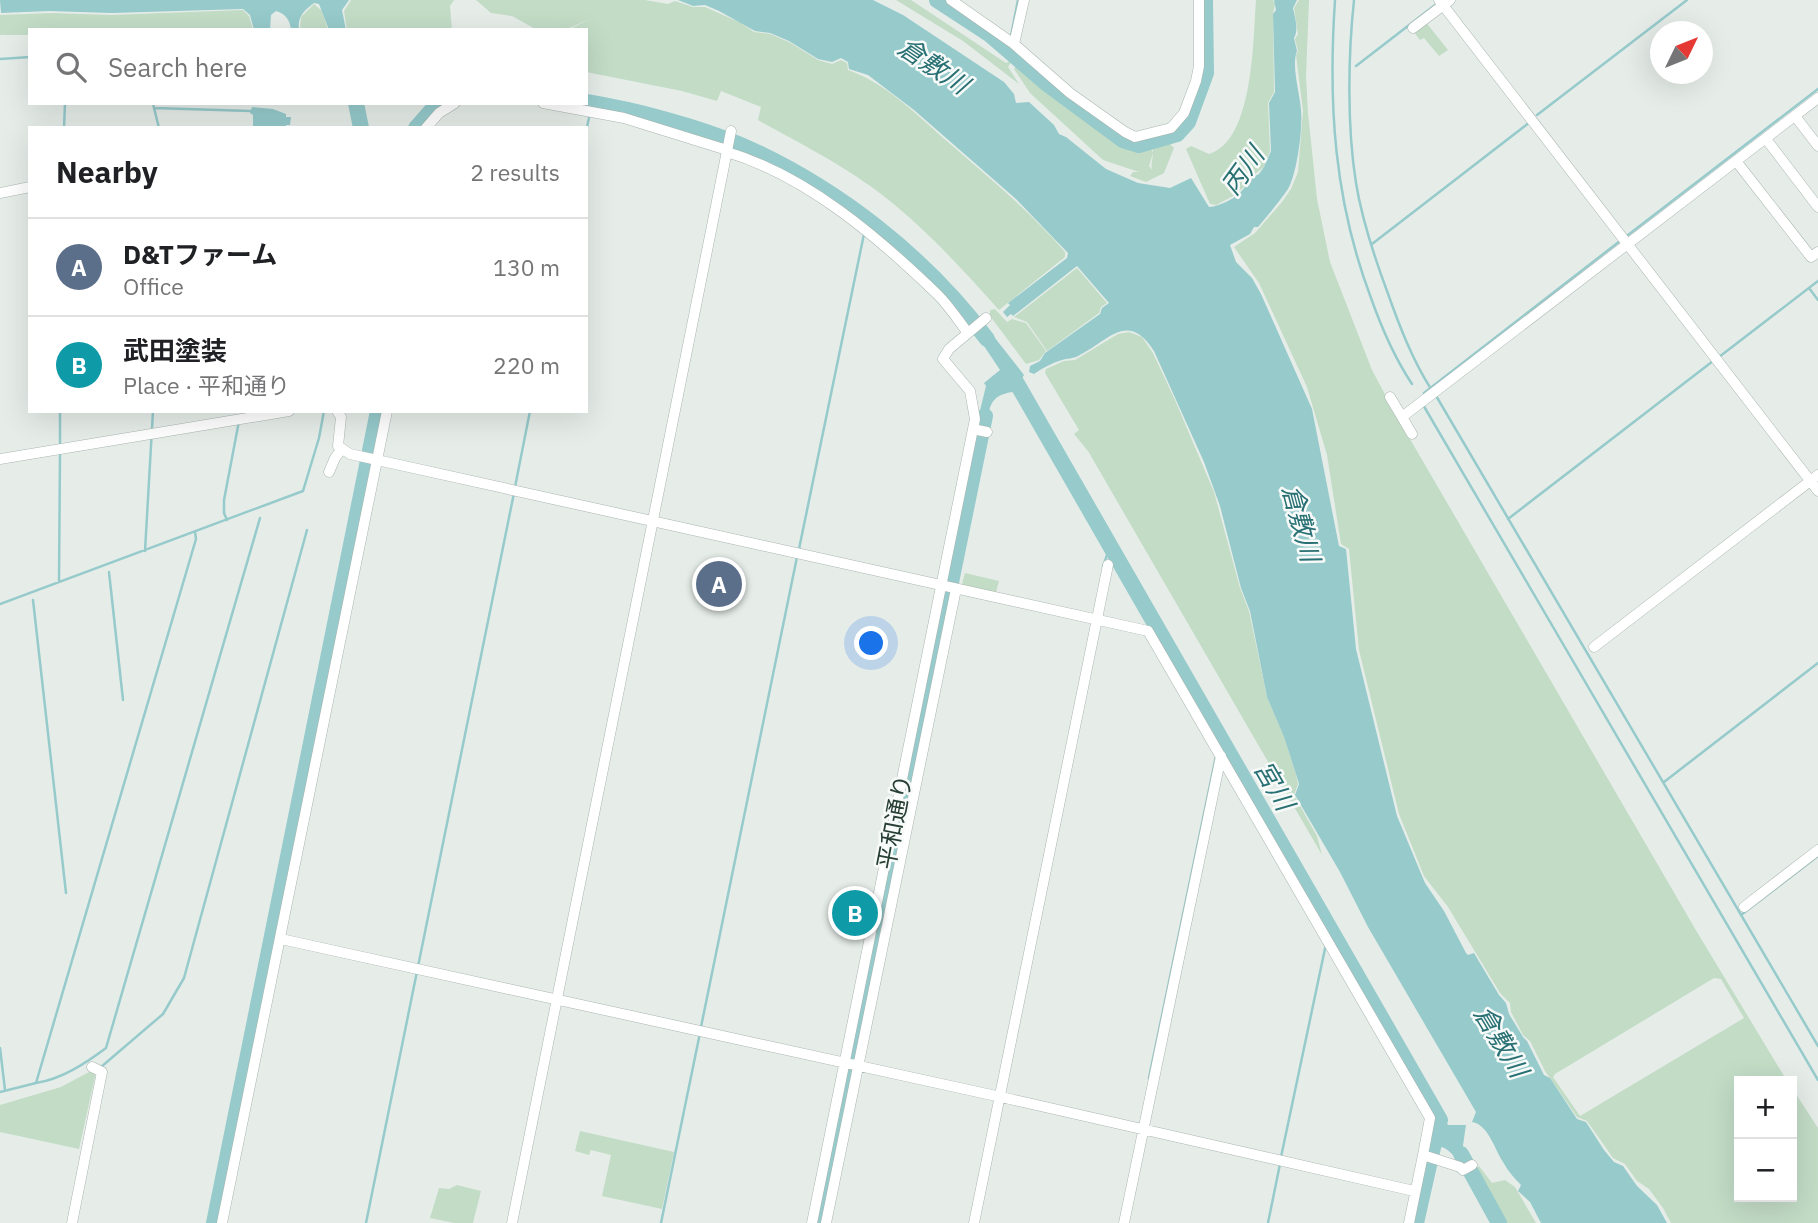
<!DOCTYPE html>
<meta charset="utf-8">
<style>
:root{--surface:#fff;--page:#f6f6f6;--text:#202124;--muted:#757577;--line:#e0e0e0;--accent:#774b46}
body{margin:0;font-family:"IBM Plex Sans","Noto Sans JP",sans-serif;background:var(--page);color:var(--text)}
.controls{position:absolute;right:21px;bottom:21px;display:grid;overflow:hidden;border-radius:0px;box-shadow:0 7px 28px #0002}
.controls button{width:63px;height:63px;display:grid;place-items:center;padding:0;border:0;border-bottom:2px solid var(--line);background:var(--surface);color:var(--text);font:35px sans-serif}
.compass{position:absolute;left:1650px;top:21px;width:63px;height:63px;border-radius:50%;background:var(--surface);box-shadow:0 7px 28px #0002;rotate:47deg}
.you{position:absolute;left:872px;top:644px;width:24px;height:24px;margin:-18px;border:5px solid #fff;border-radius:50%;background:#1a73e8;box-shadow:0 0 0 10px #1a73e833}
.badge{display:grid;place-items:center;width:46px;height:46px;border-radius:50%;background:var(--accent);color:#fff;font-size:23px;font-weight:700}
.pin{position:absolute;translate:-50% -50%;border:4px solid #fff;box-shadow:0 2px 7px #0006}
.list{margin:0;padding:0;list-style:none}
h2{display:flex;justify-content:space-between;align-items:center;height:91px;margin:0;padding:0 28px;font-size:30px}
h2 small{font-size:23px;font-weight:400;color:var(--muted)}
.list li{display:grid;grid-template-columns:46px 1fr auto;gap:21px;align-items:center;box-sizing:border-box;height:98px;padding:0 28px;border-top:2px solid var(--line)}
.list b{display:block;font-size:26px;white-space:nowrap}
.list p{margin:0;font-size:23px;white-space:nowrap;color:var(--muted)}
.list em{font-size:23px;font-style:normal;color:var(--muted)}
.icon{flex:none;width:38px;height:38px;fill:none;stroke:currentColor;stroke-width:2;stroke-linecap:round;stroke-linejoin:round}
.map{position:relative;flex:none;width:1818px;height:1223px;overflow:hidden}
.search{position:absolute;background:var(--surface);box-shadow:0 7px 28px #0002;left:28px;top:28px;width:560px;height:77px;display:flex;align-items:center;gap:18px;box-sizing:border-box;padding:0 24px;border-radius:0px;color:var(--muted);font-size:26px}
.panel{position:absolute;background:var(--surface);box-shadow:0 7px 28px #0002;left:28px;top:126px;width:560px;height:287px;border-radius:0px}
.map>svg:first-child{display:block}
.green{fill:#c2dcc6;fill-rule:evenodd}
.water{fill:#96cacb}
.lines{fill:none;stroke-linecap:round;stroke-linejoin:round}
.stream{stroke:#96cacb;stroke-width:2.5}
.river{stroke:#96cacb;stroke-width:16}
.minor-casing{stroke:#a9b5af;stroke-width:11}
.minor{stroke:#fff;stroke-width:10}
.labels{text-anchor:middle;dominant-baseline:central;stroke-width:5;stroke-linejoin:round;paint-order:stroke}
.street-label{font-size:24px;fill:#273e35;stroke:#f7faf8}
.water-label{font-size:26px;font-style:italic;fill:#287073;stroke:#f7faf8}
</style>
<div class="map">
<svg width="1818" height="1223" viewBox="0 0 1818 1223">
<rect width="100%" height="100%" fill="#e6ede9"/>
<!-- green -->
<path class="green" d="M 351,0 L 454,0 L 450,6 L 452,30 L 347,30 L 344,11 Z
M 476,0 L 645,0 L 668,4 L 675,1 L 693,7 L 705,7 L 741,23 L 754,32 L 770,34 L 789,42 L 818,60 L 832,64 L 841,60 L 847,63 L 848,70 C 886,83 917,115 948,142 C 988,177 1030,211 1065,252 L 1065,257 L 999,310 C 966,273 934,238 896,206 C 855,171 805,146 758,120 L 761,107 L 721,91 L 717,101 L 682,91 L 586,72 L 586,30 L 568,30 L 590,19 L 565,30 L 537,30 L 512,16 L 491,13 Z
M 896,0 L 911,0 L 1006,63 L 1010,61 L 1009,57 L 956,18 L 927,0 L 956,17 L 1013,59 L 1008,67 L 1019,84 L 963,41 Z
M 1256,0 L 1273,0 L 1275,4 L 1273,14 L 1274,92 L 1268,103 L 1270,151 L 1264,167 L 1247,180 L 1246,185 L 1235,195 L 1216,205 L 1210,204 L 1186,149 L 1191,146 L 1209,154 C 1254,141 1253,38 1256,0 Z
M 1299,0 L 1309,0 L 1306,76 L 1308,113 L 1317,199 L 1330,262 L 1372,370 L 1396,415 L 1697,932 L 1787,1081 L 1739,1081 L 1739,1197 L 1792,1197 L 1792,1088 L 1818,1128 L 1818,1223 L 1671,1223 L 1663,1208 L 1649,1189 L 1637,1181 L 1625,1164 L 1613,1158 L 1587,1121 L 1577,1117 L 1545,1071 L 1530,1041 L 1523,1035 L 1511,1012 L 1510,1003 L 1500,993 L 1448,907 L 1424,876 L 1399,814 L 1359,650 L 1349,549 L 1341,544 L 1327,455 L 1307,387 L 1259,283 L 1234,247 L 1255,233 L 1282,202 L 1291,189 L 1298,172 L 1303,111 L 1296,55 L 1298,51 L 1295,39 L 1298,34 L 1294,8 ZM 1714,978 L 1721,979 L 1744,1018 L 1580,1116 L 1553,1077 L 1555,1074 Z
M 314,4 L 322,11 L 328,30 L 300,30 L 301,17 Z
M 243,10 L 249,16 L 253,30 L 30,30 L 30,35 L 0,35 L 0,15 L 52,13 L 111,15 Z
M 1425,21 L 1448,50 L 1439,56 L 1424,38 L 1420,40 L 1413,31 Z
M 1018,62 L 1045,87 L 1118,141 C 1130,147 1137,149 1150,146 L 1153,153 L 1149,166 L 1152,170 C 1150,163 1155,155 1152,146 L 1169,143 L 1174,148 L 1164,173 L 1146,182 L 1130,176 L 1133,172 L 1139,172 L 1103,160 L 1030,93 L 1014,69 Z
M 1077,268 L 1107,303 L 1101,307 L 1099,313 L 1047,351 L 1027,322 L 1014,317 Z
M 995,309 L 1007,322 L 1012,319 L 1026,323 L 1046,351 L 1039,360 L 1026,364 L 990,316 L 990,310 Z
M 1129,332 L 1142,337 L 1153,353 L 1175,400 L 1214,492 L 1240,588 L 1249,611 L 1267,697 L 1284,737 L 1296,774 L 1298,784 L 1294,795 L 1317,836 L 1322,855 L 1088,451 L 1074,434 L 1079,430 L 1045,373 L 1046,369 L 1064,361 L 1075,360 L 1118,334 Z
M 965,573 L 999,581 L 995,596 L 961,588 Z
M 91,1071 L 96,1072 L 79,1149 L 0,1132 L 0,1105 L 61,1087 Z
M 580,1131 L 674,1152 L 662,1209 L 602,1196 L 611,1155 L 591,1150 L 589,1155 L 575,1151 Z
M 1479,1166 L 1492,1183 L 1505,1180 L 1515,1187 L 1536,1223 L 1505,1223 L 1477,1173 L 1475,1169 Z
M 457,1185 L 481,1191 L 473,1223 L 454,1223 L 430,1218 L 439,1188 L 449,1189 Z"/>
<!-- water -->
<path class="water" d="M 0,0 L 349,0 L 342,10 L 346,30 L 329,30 L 319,4 L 314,3 C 305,10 297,16 299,30 L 291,30 C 290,20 286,14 276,11 L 271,15 L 270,30 L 254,30 L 250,15 L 243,9 L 112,13 L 49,11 L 1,13 Z
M 678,0 L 873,0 L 903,15 L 1004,82 L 1014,94 L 1016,103 L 1029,102 L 1054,125 L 1059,134 L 1066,137 L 1106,169 L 1138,183 L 1170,188 L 1191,178 L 1209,207 C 1223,206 1245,194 1248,180 L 1259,174 L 1264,167 L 1271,151 L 1269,103 L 1275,92 L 1273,14 L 1276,10 L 1274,0 L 1297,0 L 1293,8 C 1295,18 1299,30 1294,38 L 1297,51 C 1291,65 1300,94 1301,110 C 1303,128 1297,174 1288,189 C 1279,202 1269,214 1258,227 L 1254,227 L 1250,234 L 1230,245 L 1236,262 L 1252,278 L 1261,294 L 1312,409 L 1339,546 L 1346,549 L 1356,649 L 1397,816 L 1425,883 L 1444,911 L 1466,953 L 1468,955 L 1474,953 L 1499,995 L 1506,1003 L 1509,1014 L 1523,1037 L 1527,1041 L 1544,1075 L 1550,1078 L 1577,1119 L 1586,1122 L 1604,1150 L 1614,1162 L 1623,1166 L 1637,1186 L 1657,1205 L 1667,1223 L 1541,1223 L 1530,1202 L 1518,1191 L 1521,1185 C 1514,1178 1508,1171 1503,1162 C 1495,1150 1488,1124 1472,1122 L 1476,1112 L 1368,927 L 1340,872 L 1295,795 L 1299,784 L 1296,774 L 1284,737 L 1267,697 L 1250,611 L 1241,588 L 1220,506 L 1204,462 L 1154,351 C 1127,310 1109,341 1078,356 C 1073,359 1067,358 1062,360 C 1052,363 1042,368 1034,374 L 1029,372 L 1030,366 L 1040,361 L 1045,353 L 1100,314 L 1102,308 L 1109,303 L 1077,266 L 1013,316 L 1011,314 L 1007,317 L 1003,312 L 1010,305 L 1008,303 L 1067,258 L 1068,253 L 1016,199 L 914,110 L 868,75 L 849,69 L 848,62 L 841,58 L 832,62 L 818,59 L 789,41 L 770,33 L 755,31 L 719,11 L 705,5 L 693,6 Z
M 252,107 L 273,109 L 286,114 L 286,117 L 291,117 L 290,125 L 286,125 L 286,128 L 253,128 L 253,115 L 250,113 Z
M 984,324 L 1024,375 L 1022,378 L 1027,390 L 1018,396 L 1012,392 C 988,396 990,408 986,428 L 976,427 L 986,386 L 984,383 L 1000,370 L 974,331 Z
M 1435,1100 L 1448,1125 L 1466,1125 L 1462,1152 L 1470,1163 L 1466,1165 C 1456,1161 1451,1150 1442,1147 L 1433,1155 L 1426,1153 L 1426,1105 Z"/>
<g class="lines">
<!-- stream -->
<path class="stream" d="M 1335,0 C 1328,104 1334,200 1371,298 C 1382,329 1394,357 1412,384
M 1354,0 C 1348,56 1347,127 1356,183 C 1362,220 1374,256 1387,291 C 1399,325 1412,359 1431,389
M 1011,36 L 1018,0
M 0,59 L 30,57
M 1356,66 L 1439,2
M 153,103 L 154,108 L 251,111
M 154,108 L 159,128
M 1537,115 L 1687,0
M 64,128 L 65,103
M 586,132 L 592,103
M 1628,235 L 1818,89
M 1372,244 L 1530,122
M 1809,288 L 1818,300
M 1719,357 L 1818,281
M 1424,393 L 1620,241
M 1435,394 L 1818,1046
M 1422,403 L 1818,1080
M 60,446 L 60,411
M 515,487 L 530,411
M 1508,519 L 1713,361
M 227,520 L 224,513 L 224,500 L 239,421
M 799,549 L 864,234
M 145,551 L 153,411
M 1103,567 L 1107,555 L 1112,549
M 109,572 L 123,700
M 59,582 L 60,453
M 33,600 L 66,893
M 0,604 L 303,491 L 319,438 L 324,411
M 1664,782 L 1818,663
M 1741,915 L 1818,856
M 701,1027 L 797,557
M 0,1048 L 5,1090
M 101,1067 L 163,1014 L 184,978 L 307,530
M 1149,1078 L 1216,756
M 36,1083 C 62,1079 86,1063 106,1048 L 260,518
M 0,1092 L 36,1083 L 196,539 L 195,532
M 1281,1157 L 1326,944
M 366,1223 L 514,493
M 661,1223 L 700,1033
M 1268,1223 L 1280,1164"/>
<!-- river -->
<path class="river" d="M 937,0 L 989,34 L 1046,83 L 1123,140 L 1139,145 L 1177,134 L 1188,122 L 1206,73 L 1205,0
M 586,102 C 635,110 696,126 741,145 C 836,187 925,256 987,339
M 356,103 L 361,128
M 416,128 L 438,103
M 1012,375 L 1440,1120
M 1461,1154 L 1499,1223
M 214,1223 L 378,411
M 820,1223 L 985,416
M 1416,1223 L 1434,1143"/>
<!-- minor casing -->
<g class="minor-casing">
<path id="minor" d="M 951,0 L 1014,44 L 1070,93 L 1125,132 L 1135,137 L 1171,128 L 1184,113 L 1196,81 L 1199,66 L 1199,0
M 1439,0 L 1818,491
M 1413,28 L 1450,0
M 1014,44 L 1024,0
M 543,103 L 624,118 L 727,150
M 1795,116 L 1818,146
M 426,128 L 439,113 L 455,103
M 1766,139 L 1818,207
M 727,152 C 807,176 878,237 938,295 C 949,306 958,320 968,333
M 1736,161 L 1811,257 L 1818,252
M 0,193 L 30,187
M 1390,397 L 1402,417
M 337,411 L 341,417 L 338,446 L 350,454 L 1148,631 L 1430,1118 L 1423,1155
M 973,429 L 987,432
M 1412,434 L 1402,417 L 1818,98
M 0,459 L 289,411
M 329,472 L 335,458 L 341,450
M 1594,647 L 1818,475
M 1744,907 L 1818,850
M 281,939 L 1010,1099 L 1414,1191
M 72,1223 L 102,1072 L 92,1067
M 222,1223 L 387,411
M 512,1223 L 731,131
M 812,1223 L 975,419 L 970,391 L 943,359 L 949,349 L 986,318
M 826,1223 L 956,589
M 974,1223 L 1108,565
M 1124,1223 L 1221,756
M 1409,1223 L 1423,1155 L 1460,1167 L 1463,1170 L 1472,1165"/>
</g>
<!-- minor -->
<use href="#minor" class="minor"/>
</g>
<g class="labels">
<!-- street labels -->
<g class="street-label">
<text transform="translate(894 822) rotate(-79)">平和通り</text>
</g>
<!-- water labels -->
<g class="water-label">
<text transform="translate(934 65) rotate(34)">倉敷川</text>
<text transform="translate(1242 170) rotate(-54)">丙川</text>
<text transform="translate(1302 523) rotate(75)">倉敷川</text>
<text transform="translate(1275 785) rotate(60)">宮川</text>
<text transform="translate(1502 1041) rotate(59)">倉敷川</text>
</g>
</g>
</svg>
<div class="controls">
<button>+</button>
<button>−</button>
</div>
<svg class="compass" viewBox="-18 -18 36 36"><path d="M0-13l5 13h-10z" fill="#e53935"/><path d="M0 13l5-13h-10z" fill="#757577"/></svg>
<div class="you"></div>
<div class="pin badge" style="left:719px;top:584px;background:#5c6f8a">A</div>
<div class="pin badge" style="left:855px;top:913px;background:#0f9aa8">B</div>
<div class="search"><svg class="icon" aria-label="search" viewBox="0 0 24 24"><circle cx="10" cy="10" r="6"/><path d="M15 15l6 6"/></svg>Search here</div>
<section class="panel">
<h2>Nearby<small>2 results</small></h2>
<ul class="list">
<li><span class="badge" style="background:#5c6f8a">A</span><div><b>D&amp;Tファーム</b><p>Office</p></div><em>130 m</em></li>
<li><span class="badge" style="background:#0f9aa8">B</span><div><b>武田塗装</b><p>Place · 平和通り</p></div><em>220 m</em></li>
</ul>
</section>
</div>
